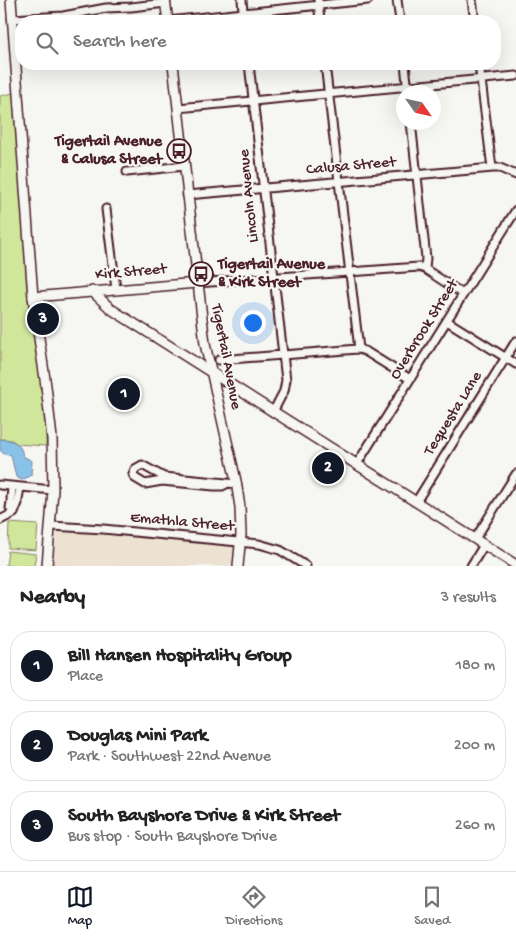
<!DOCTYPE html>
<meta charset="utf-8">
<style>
:root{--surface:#fff;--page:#f2f2f2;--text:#222;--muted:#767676;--line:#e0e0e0;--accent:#111827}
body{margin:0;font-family:"Gochi Hand",sans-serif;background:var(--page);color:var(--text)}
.compass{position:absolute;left:396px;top:85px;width:45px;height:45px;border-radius:50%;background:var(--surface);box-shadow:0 5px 20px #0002;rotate:124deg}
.you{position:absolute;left:252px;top:322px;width:18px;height:18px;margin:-12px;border:4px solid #fff;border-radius:50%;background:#1a73e8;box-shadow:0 0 0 8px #1a73e833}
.badge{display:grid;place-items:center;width:32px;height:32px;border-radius:50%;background:var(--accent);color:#fff;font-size:16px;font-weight:700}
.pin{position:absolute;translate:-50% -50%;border:2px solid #fff;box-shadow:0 1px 5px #0006}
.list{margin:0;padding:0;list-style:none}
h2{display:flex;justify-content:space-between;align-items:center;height:65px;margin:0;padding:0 20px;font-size:21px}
h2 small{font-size:16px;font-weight:400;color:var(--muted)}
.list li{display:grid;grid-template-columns:32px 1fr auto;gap:15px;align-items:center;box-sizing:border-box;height:70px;margin:0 10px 10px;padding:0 10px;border:1px solid var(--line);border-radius:20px}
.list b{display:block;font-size:19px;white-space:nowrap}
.list p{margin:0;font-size:16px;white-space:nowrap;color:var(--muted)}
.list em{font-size:16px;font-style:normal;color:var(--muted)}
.icon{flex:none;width:28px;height:28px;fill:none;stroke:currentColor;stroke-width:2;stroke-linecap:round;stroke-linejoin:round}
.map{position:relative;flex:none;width:516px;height:566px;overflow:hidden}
.search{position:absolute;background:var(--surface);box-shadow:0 5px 20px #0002;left:15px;right:15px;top:15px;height:55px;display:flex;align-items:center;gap:12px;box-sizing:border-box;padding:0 18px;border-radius:20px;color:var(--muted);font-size:19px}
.sheet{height:305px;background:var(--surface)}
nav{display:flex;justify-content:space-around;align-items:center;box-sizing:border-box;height:70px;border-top:1px solid var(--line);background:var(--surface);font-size:14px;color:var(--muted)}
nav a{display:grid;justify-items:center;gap:2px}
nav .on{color:var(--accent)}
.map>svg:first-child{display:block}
.built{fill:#ede2d2}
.green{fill:#cfe69b;stroke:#8c8263}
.water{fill:#89c2e8;stroke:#70819c}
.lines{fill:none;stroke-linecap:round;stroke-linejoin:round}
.minor-casing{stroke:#4a1f2b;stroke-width:11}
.tertiary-casing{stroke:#4a1f2b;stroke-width:12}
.secondary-casing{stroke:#4a1f2b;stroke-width:12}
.minor{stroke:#f6f6f2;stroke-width:7}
.tertiary{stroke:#f6f6f2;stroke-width:9}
.secondary{stroke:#f6f6f2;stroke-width:9}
.labels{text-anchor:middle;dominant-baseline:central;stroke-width:4.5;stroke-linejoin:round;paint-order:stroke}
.poi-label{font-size:16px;font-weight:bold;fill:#4a1f2b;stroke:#f6f6f2;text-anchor:end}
.street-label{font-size:16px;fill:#4a1f2b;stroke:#f6f6f2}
</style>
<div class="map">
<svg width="516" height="566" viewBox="0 0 516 566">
<rect width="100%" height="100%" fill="#f6f6f2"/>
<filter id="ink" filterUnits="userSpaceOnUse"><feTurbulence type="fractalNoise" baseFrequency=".02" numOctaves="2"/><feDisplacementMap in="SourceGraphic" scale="10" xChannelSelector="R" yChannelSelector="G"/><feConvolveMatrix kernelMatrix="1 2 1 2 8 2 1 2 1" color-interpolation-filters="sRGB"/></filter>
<g filter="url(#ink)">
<!-- built -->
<path class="built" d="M 57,529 L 236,545 L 234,566 L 53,566 Z"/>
<!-- green -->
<path class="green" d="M 13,93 L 37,353 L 46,417 L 46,446 L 17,444 L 12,440 L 0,439 L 0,96 Z
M 9,523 L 38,525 L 36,550 L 8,548 Z
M 8,551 L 36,554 L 34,566 L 6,566 Z"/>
<!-- water -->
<path class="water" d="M 0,439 C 12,440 21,442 23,456 L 32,461 L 31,475 L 22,480 L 16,477 L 11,455 L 4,454 L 0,450 Z"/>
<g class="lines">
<!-- minor casing -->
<g class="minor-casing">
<path id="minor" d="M 242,0 L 244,21
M 318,0 L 320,21
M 397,0 L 400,21
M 472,0 L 475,21
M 12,19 L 63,16 L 106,8 L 131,7 L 166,3
M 168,21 L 368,0
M 249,64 L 286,380 L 284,391 L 273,412
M 325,64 L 359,349
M 405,64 L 408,92
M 479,64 L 492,168
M 178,108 L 516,76
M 411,122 L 426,258 L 425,269
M 127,172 L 184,166
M 187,195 L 493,168 L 500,168 L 516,175
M 106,209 L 116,289
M 197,283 L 419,267 L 425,269 L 463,294
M 447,321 L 516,364
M 219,360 L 358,349 L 365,351 L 410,379
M 357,464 L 516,210
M 226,484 L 222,486 L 214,486 L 162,481 L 145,484 L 135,478 L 133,474 L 135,469 L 142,465 L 164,477 L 237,484
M 0,485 L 53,490
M 11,499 L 12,487
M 18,500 L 20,487
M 11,502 L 10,508 L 14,513
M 416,502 L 516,341
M 0,520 L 14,513 L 18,503
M 51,526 L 103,529 L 259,544 L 280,550 L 306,566
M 475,539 L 516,474
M 471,566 L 484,545"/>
</g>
<!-- tertiary casing -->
<g class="tertiary-casing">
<path id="tertiary" d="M 165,0 L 168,21
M 173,64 L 205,344 L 236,481 L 240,507 L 241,535 L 238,566
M 92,291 L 111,309 L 516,565
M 33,297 L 197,283"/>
</g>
<!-- secondary casing -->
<g class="secondary-casing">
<path id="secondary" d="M 11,0 L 33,297 L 46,386 L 52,438 L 53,490 L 47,566"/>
</g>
<!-- minor -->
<use href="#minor" class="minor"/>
<!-- tertiary -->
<use href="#tertiary" class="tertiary"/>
<!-- secondary -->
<use href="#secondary" class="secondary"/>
</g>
</g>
<!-- icons -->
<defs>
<g id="bus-ring" transform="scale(1.25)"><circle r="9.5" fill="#f6f6f2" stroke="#4a1f2b" stroke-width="1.5"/><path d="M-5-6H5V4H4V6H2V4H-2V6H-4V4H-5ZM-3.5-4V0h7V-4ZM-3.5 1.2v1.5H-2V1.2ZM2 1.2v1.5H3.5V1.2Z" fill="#4a1f2b"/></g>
</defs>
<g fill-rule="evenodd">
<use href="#bus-ring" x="179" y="151"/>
<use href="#bus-ring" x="201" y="274"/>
</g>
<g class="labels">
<!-- poi labels -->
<g class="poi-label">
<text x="162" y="142">Tigertail Avenue<tspan x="162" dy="18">&amp; Calusa Street</tspan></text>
<text x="218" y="265" text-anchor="start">Tigertail Avenue<tspan x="218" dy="18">&amp; Kirk Street</tspan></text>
</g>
<!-- street labels -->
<g class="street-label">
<text transform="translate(351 167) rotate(-5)">Calusa Street</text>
<text transform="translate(250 196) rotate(-96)">Lincoln Avenue</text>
<text transform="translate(131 273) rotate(-5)">Kirk Street</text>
<text transform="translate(425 330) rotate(-58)">Overbrook Street</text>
<text transform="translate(225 357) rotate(79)">Tigertail Avenue</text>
<text transform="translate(454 414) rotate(-58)">Tequesta Lane</text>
<text transform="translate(182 523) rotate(5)">Emathla Street</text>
</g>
</g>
</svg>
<svg class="compass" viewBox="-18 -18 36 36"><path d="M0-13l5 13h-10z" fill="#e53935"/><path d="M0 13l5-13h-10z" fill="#767676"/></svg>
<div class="you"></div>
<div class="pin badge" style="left:124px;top:394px">1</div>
<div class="pin badge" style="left:328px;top:468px">2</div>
<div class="pin badge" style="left:43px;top:319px">3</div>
<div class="search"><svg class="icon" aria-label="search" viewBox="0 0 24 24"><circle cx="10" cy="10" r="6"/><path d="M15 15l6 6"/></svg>Search here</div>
</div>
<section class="sheet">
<h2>Nearby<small>3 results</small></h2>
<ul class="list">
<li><span class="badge">1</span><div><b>Bill Hansen Hospitality Group</b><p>Place</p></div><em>180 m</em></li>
<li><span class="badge">2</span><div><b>Douglas Mini Park</b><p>Park · Southwest 22nd Avenue</p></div><em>200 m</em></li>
<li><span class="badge">3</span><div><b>South Bayshore Drive &amp; Kirk Street</b><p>Bus stop · South Bayshore Drive</p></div><em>260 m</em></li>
</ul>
</section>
<nav>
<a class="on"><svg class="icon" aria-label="map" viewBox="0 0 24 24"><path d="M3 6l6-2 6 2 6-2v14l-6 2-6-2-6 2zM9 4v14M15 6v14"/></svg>Map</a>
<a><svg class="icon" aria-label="directions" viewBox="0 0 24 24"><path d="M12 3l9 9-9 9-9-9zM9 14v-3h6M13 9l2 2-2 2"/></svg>Directions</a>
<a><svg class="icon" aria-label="saved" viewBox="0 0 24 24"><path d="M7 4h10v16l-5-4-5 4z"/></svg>Saved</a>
</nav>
